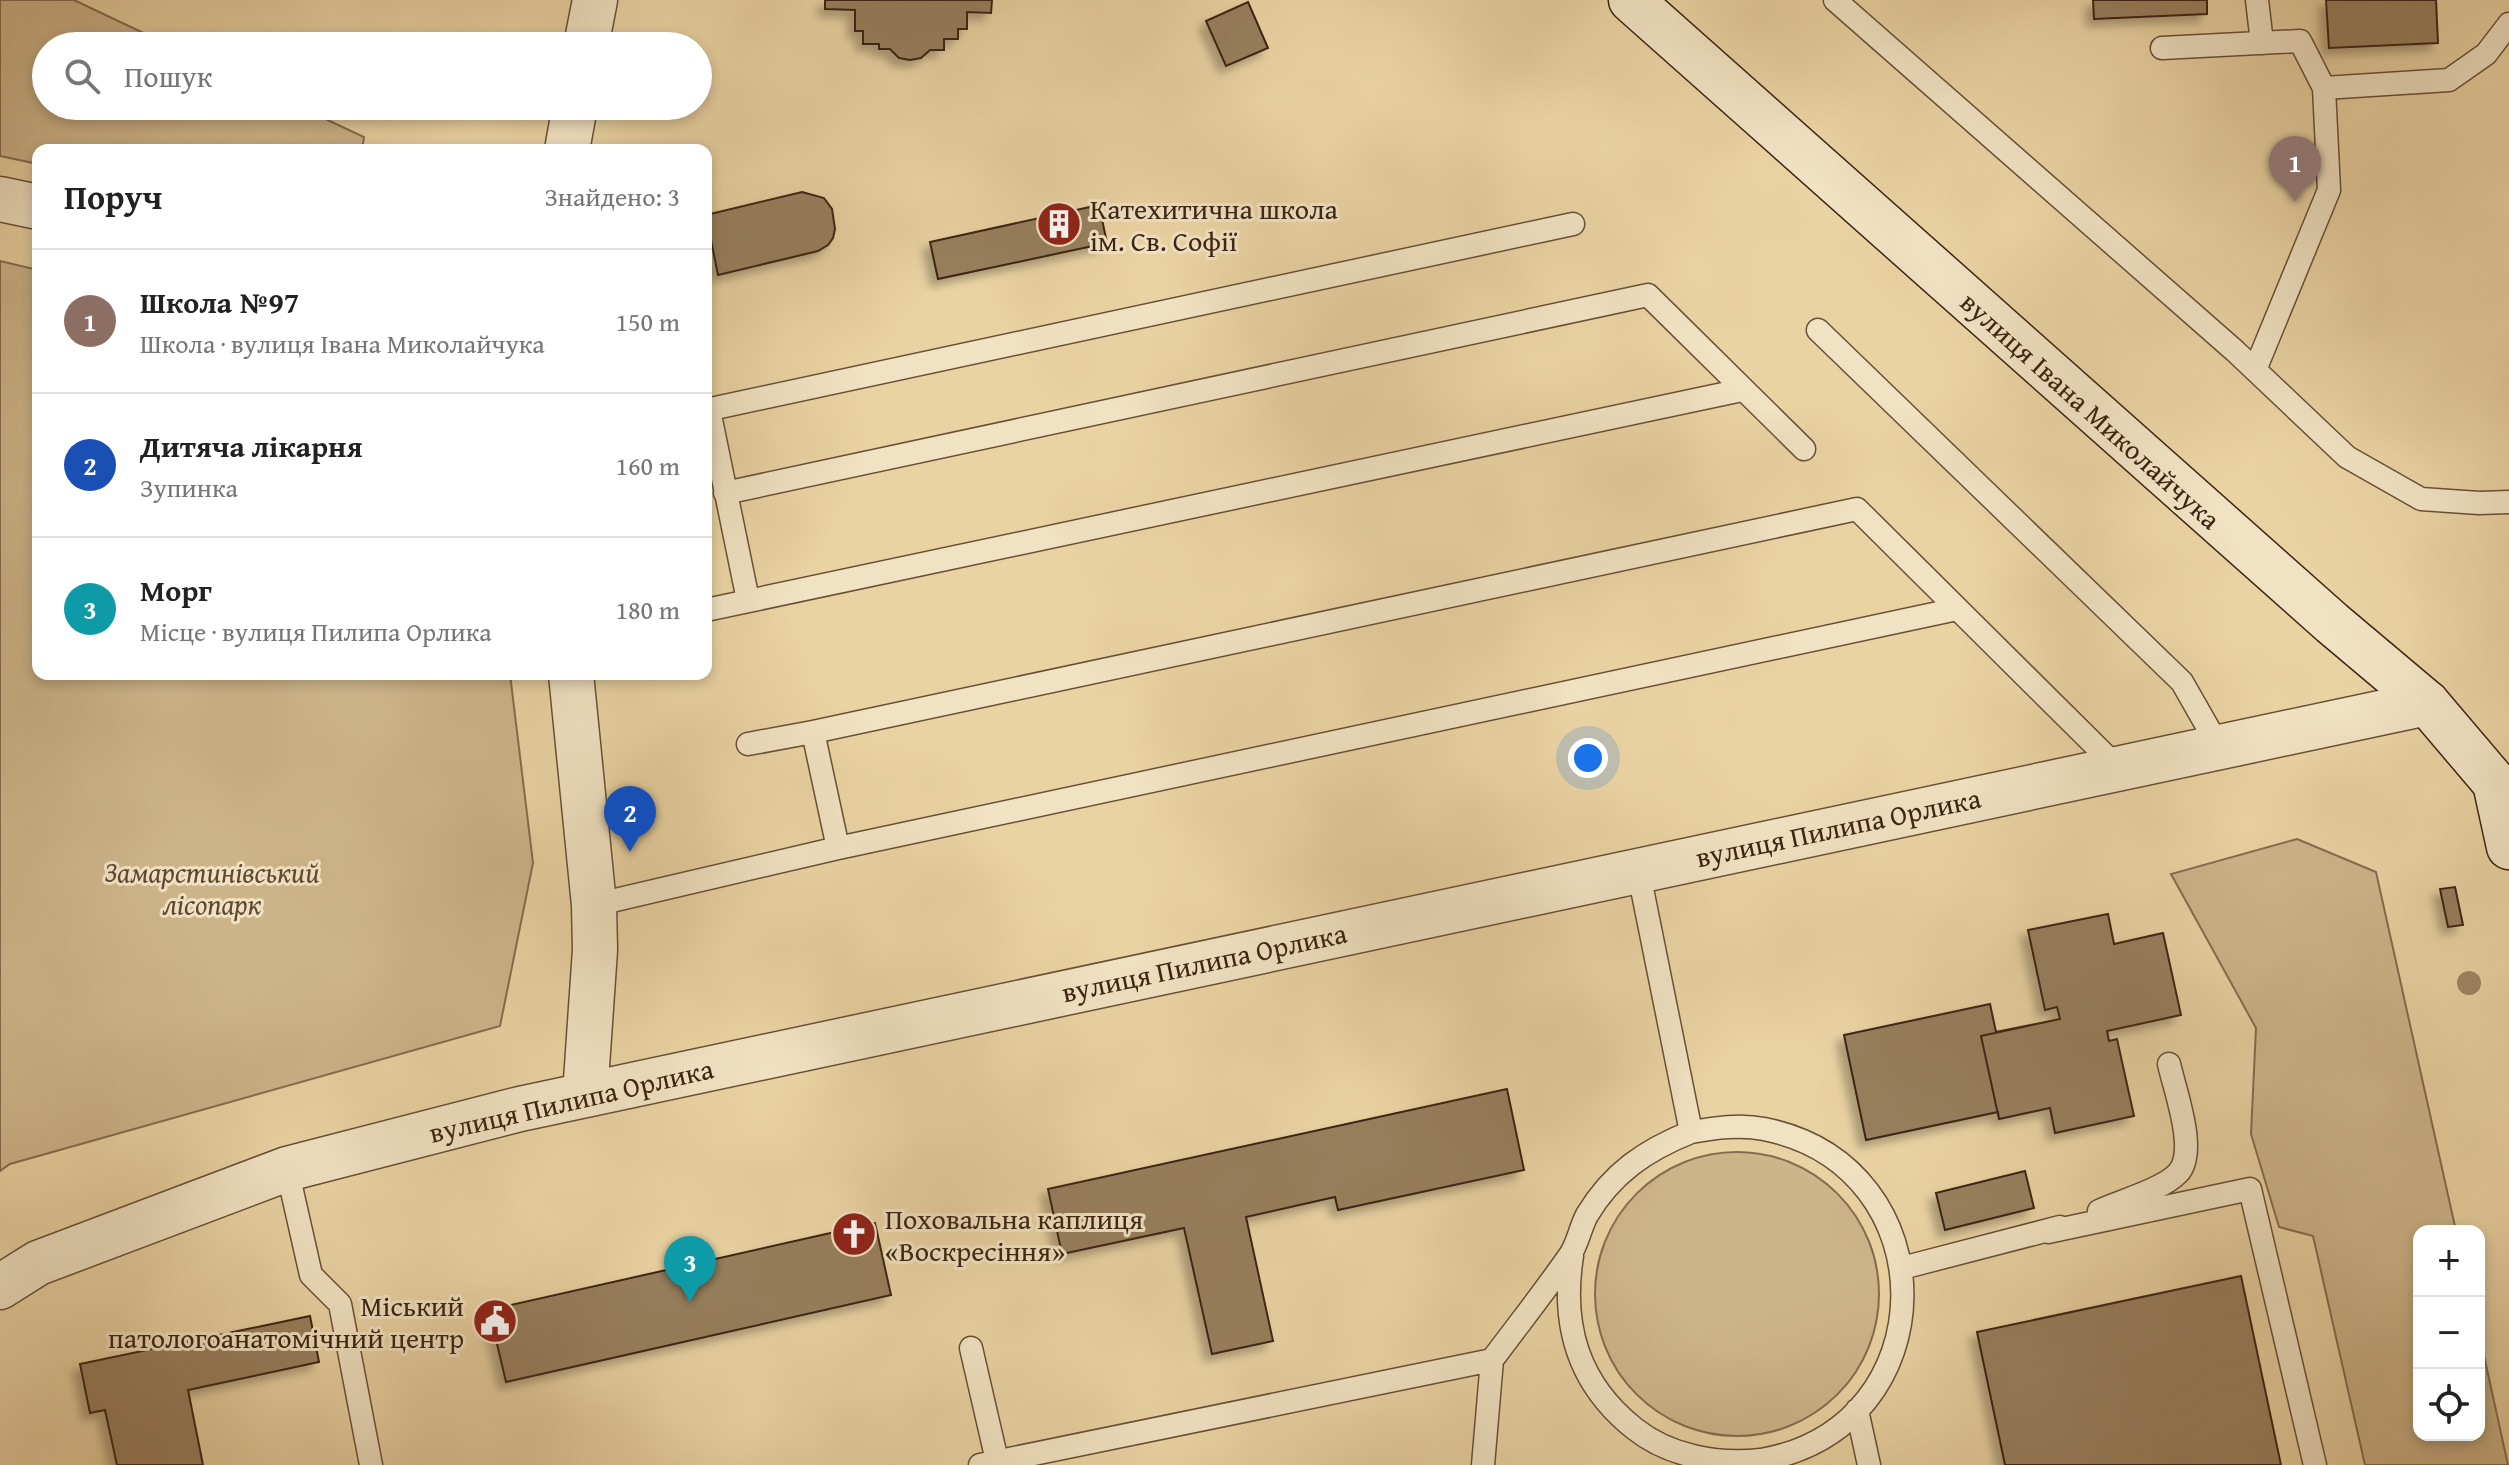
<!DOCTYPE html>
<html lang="uk">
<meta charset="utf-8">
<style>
:root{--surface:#fff;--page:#f6f6f6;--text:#222;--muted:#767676;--line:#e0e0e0;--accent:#0f766e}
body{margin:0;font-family:"Gentium Book Plus",serif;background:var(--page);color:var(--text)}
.controls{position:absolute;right:24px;bottom:24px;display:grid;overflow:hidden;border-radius:16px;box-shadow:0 4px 12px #0003}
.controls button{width:72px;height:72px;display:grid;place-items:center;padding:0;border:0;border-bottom:2px solid var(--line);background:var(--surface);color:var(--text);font:40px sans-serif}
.you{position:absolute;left:1588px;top:758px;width:28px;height:28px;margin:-20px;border:6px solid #fff;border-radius:50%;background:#1a73e8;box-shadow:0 0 0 12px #1a73e833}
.badge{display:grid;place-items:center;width:52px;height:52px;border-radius:50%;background:var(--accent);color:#fff;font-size:26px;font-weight:700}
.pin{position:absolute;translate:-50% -66px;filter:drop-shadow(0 2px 4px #0008)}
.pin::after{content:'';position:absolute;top:42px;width:28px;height:24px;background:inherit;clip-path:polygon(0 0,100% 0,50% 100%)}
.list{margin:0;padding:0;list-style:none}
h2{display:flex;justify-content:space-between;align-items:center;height:104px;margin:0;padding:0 32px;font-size:34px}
h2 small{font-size:26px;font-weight:400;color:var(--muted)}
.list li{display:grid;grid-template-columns:52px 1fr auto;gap:24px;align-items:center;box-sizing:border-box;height:144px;padding:0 32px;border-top:2px solid var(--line)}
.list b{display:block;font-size:30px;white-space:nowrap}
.list p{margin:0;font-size:26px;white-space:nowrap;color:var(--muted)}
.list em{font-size:26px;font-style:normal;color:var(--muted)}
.icon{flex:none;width:44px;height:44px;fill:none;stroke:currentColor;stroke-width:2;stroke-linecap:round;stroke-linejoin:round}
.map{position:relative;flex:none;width:2509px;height:1465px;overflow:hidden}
.search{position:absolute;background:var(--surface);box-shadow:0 4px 12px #0003;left:32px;top:32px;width:680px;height:88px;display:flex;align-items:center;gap:20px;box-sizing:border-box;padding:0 28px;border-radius:44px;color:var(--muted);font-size:30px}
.panel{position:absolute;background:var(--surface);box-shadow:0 4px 12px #0003;left:32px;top:144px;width:680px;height:536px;border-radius:16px}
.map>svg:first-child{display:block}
.green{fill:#cdb58a;stroke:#856c4e;stroke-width:2}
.building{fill:#977f5d;stroke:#3d2412;stroke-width:2;filter:url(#shadow)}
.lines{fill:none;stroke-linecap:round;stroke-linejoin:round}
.lane-casing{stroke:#685036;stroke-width:25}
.street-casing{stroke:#685036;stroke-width:47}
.secondary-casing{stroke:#3d2412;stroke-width:47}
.lane{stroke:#f1e2c3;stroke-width:22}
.street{stroke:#f1e2c3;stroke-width:44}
.secondary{stroke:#f1e2c3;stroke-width:44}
.tree{fill:#9f8764}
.labels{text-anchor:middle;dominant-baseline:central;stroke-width:6;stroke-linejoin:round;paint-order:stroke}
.poi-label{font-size:28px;fill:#3d2412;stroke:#f1e2c3;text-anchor:start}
.street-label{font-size:28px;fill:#3d2412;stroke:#f1e2c3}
.park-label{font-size:28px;font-style:italic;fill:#614830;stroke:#f1e2c3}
</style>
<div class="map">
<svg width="2509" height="1465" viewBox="0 0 2509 1465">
<defs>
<filter id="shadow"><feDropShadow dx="-7" dy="7" stdDeviation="4" flood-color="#0004"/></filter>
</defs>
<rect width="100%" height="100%" fill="#ead3a3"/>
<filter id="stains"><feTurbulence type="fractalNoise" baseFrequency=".0025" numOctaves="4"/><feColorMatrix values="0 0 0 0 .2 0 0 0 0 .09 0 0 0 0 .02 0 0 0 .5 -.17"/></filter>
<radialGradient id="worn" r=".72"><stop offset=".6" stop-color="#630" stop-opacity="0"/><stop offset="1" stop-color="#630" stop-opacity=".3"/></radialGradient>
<!-- green -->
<path class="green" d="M 0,0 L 74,0 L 171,46 L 46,46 L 46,106 L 298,106 L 364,137 L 362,150 L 38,150 L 38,164 L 0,156 Z
M 0,261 L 38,270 L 38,674 L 510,674 L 533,863 L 500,1026 L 10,1164 L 0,1171 Z
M 2297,839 L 2376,872 L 2456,1231 L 2419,1231 L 2419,1435 L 2479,1435 L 2479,1333 L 2508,1465 L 2365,1465 L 2313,1236 L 2279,1227 L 2251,1134 L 2256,1028 L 2171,874 Z
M1595 1294a142 142 0 1 1 284 0a142 142 0 1 1-284 0Z"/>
<!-- building -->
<path class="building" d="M 825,0 L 992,0 L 991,13 L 967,12 L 967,29 L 958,29 L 958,39 L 944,39 L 944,50 L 930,50 L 921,58 L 910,60 L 899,58 L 890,49 L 879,49 L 879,44 L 863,44 L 863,31 L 855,31 L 855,10 L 825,9 Z
M 2093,0 L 2207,0 L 2207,14 L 2094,19 Z
M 2326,0 L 2436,0 L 2438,43 L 2329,48 Z
M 1248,2 L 1268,48 L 1226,66 L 1206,21 Z
M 802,192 L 824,198 L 832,209 L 835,229 L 833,238 L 828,245 L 818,251 L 718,275 L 706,215 Z
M 1099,205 L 1107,243 L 938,279 L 930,242 Z
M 2455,887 L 2463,925 L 2448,927 L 2440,889 Z
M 2108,914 L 2114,944 L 2163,933 L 2181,1015 L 2107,1031 L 2109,1041 L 2117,1039 L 2134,1116 L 2055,1133 L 2050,1108 L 1999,1119 L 1998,1112 L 1866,1140 L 1844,1035 L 1990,1004 L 1996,1032 L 2060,1019 L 2057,1007 L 2045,1010 L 2028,930 Z
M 2108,914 L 2114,944 L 2163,933 L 2181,1015 L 2107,1031 L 2109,1041 L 2117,1039 L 2134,1116 L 2055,1133 L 2050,1108 L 1999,1119 L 1981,1036 L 2060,1019 L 2057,1007 L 2045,1010 L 2028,930 Z
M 1507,1089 L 1524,1170 L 1338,1210 L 1335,1197 L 1246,1217 L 1273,1341 L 1212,1354 L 1184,1228 L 1062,1254 L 1048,1189 Z
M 2025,1171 L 2034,1208 L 1945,1230 L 1936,1193 Z
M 875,1223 L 891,1295 L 506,1382 L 489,1310 Z
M 2241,1276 L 2281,1465 L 2005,1465 L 1977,1332 Z
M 310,1316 L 319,1362 L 188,1390 L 203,1465 L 117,1465 L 105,1410 L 90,1413 L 80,1364 Z"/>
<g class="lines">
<!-- lane casing -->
<g class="lane-casing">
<path id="lane" d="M 1835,0 L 2235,351 L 2347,457 L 2421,499 L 2479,503 L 2509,502
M 2257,0 L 2262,43
M 2162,48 L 2300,41 L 2324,88
M 1818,330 L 2182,682 L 2219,747
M 2255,370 L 2329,190 L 2324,88 L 2449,80 L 2486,54 L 2509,24
M 706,410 L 1573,224
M 709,410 L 748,600
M 725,493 L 1648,295 L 1804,449
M 706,610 L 1742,390
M 813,732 L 838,848
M 748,744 L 813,732 L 1857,509 L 2118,768
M 594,905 L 838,848 L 1957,609
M 287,1169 L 311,1275 L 340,1304 L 371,1465
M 2099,1211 C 2120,1201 2162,1190 2178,1173 C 2198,1152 2175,1091 2169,1064
M 2048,1232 L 2250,1189 L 2315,1465
M 1572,1256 C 1561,1326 1578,1384 1635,1429 C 1669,1456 1718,1465 1761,1460 C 1948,1428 1950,1166 1764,1129 C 1740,1124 1715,1128 1691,1132
M 1902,1268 L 2060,1227
M 971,1348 L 998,1465
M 1857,1410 L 1869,1465
M 980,1465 L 1492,1360 C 1518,1325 1545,1291 1570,1255 C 1578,1243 1580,1228 1587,1215 C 1612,1173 1646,1150 1691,1132 L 1638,869
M 1483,1465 L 1492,1360"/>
</g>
<!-- street casing -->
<g class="street-casing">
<path id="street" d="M 586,46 L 595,0
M 567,150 L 575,106
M 0,199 L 38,207
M 571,674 L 594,905 L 595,950 L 585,1095
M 0,1287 L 38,1263 L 287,1169 L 520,1109 L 2427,703"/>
</g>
<!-- secondary casing -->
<g class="secondary-casing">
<path id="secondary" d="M 1631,0 L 2332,623 L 2427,703 L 2495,783 L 2509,847"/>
</g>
<!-- lane -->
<use href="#lane" class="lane"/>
<!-- street -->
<use href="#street" class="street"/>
<!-- secondary -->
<use href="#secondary" class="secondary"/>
</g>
<!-- trees -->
<circle class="tree" cx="2469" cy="983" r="12"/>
<!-- icons -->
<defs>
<g id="building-disc" transform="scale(2.3)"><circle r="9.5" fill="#8f2418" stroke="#f1e2c3"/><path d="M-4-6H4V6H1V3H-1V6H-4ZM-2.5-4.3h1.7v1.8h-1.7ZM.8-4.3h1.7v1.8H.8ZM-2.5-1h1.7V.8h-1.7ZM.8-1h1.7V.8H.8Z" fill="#fff"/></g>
<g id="church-disc" transform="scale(2.3)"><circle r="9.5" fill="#8f2418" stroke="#f1e2c3"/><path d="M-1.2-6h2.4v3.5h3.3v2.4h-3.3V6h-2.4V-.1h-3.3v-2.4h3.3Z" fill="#fff"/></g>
<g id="civic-disc" transform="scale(2.3)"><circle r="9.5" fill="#8f2418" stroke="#f1e2c3"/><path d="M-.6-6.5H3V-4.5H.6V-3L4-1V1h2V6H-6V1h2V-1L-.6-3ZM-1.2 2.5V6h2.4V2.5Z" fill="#fff"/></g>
</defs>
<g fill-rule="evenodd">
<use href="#building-disc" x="1059" y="224"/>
<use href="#church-disc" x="854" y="1234"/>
<use href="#civic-disc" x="495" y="1321"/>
</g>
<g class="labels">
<!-- poi labels -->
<g class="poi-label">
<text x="1090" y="208">Катехитична школа<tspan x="1090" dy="32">ім. Св. Софії</tspan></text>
<text x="885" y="1218">Поховальна каплиця<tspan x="885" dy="32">«Воскресіння»</tspan></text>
<text x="464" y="1305" text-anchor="end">Міський<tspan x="464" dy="32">патологоанатомічний центр</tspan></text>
</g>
<!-- street labels -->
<g class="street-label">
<text transform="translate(2091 410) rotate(42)">вулиця Івана Миколайчука</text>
<text transform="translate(1838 827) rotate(-12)">вулиця Пилипа Орлика</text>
<text transform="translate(1204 962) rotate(-12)">вулиця Пилипа Орлика</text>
<text transform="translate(571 1100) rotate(-13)">вулиця Пилипа Орлика</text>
</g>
<!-- park labels -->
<g class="park-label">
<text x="212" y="871">Замарстинівський<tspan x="212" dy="32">лісопарк</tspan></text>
</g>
</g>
<rect width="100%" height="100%" filter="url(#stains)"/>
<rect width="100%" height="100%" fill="url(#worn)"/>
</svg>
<div class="controls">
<button>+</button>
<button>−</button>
<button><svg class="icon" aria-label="locate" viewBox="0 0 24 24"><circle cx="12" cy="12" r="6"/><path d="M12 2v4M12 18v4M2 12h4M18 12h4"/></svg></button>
</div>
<div class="you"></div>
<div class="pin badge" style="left:2295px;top:202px;background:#8d6e63">1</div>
<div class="pin badge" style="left:630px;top:852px;background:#1a4fb4">2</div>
<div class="pin badge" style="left:690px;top:1302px;background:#0f9aa8">3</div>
<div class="search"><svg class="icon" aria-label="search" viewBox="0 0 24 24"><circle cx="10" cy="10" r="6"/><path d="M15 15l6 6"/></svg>Пошук</div>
<section class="panel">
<h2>Поруч<small>Знайдено: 3</small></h2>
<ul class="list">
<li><span class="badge" style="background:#8d6e63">1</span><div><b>Школа №97</b><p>Школа · вулиця Івана Миколайчука</p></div><em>150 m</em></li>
<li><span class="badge" style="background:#1a4fb4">2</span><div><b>Дитяча лікарня</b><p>Зупинка</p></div><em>160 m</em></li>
<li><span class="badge" style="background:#0f9aa8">3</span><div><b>Морг</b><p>Місце · вулиця Пилипа Орлика</p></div><em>180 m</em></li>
</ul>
</section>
</div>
